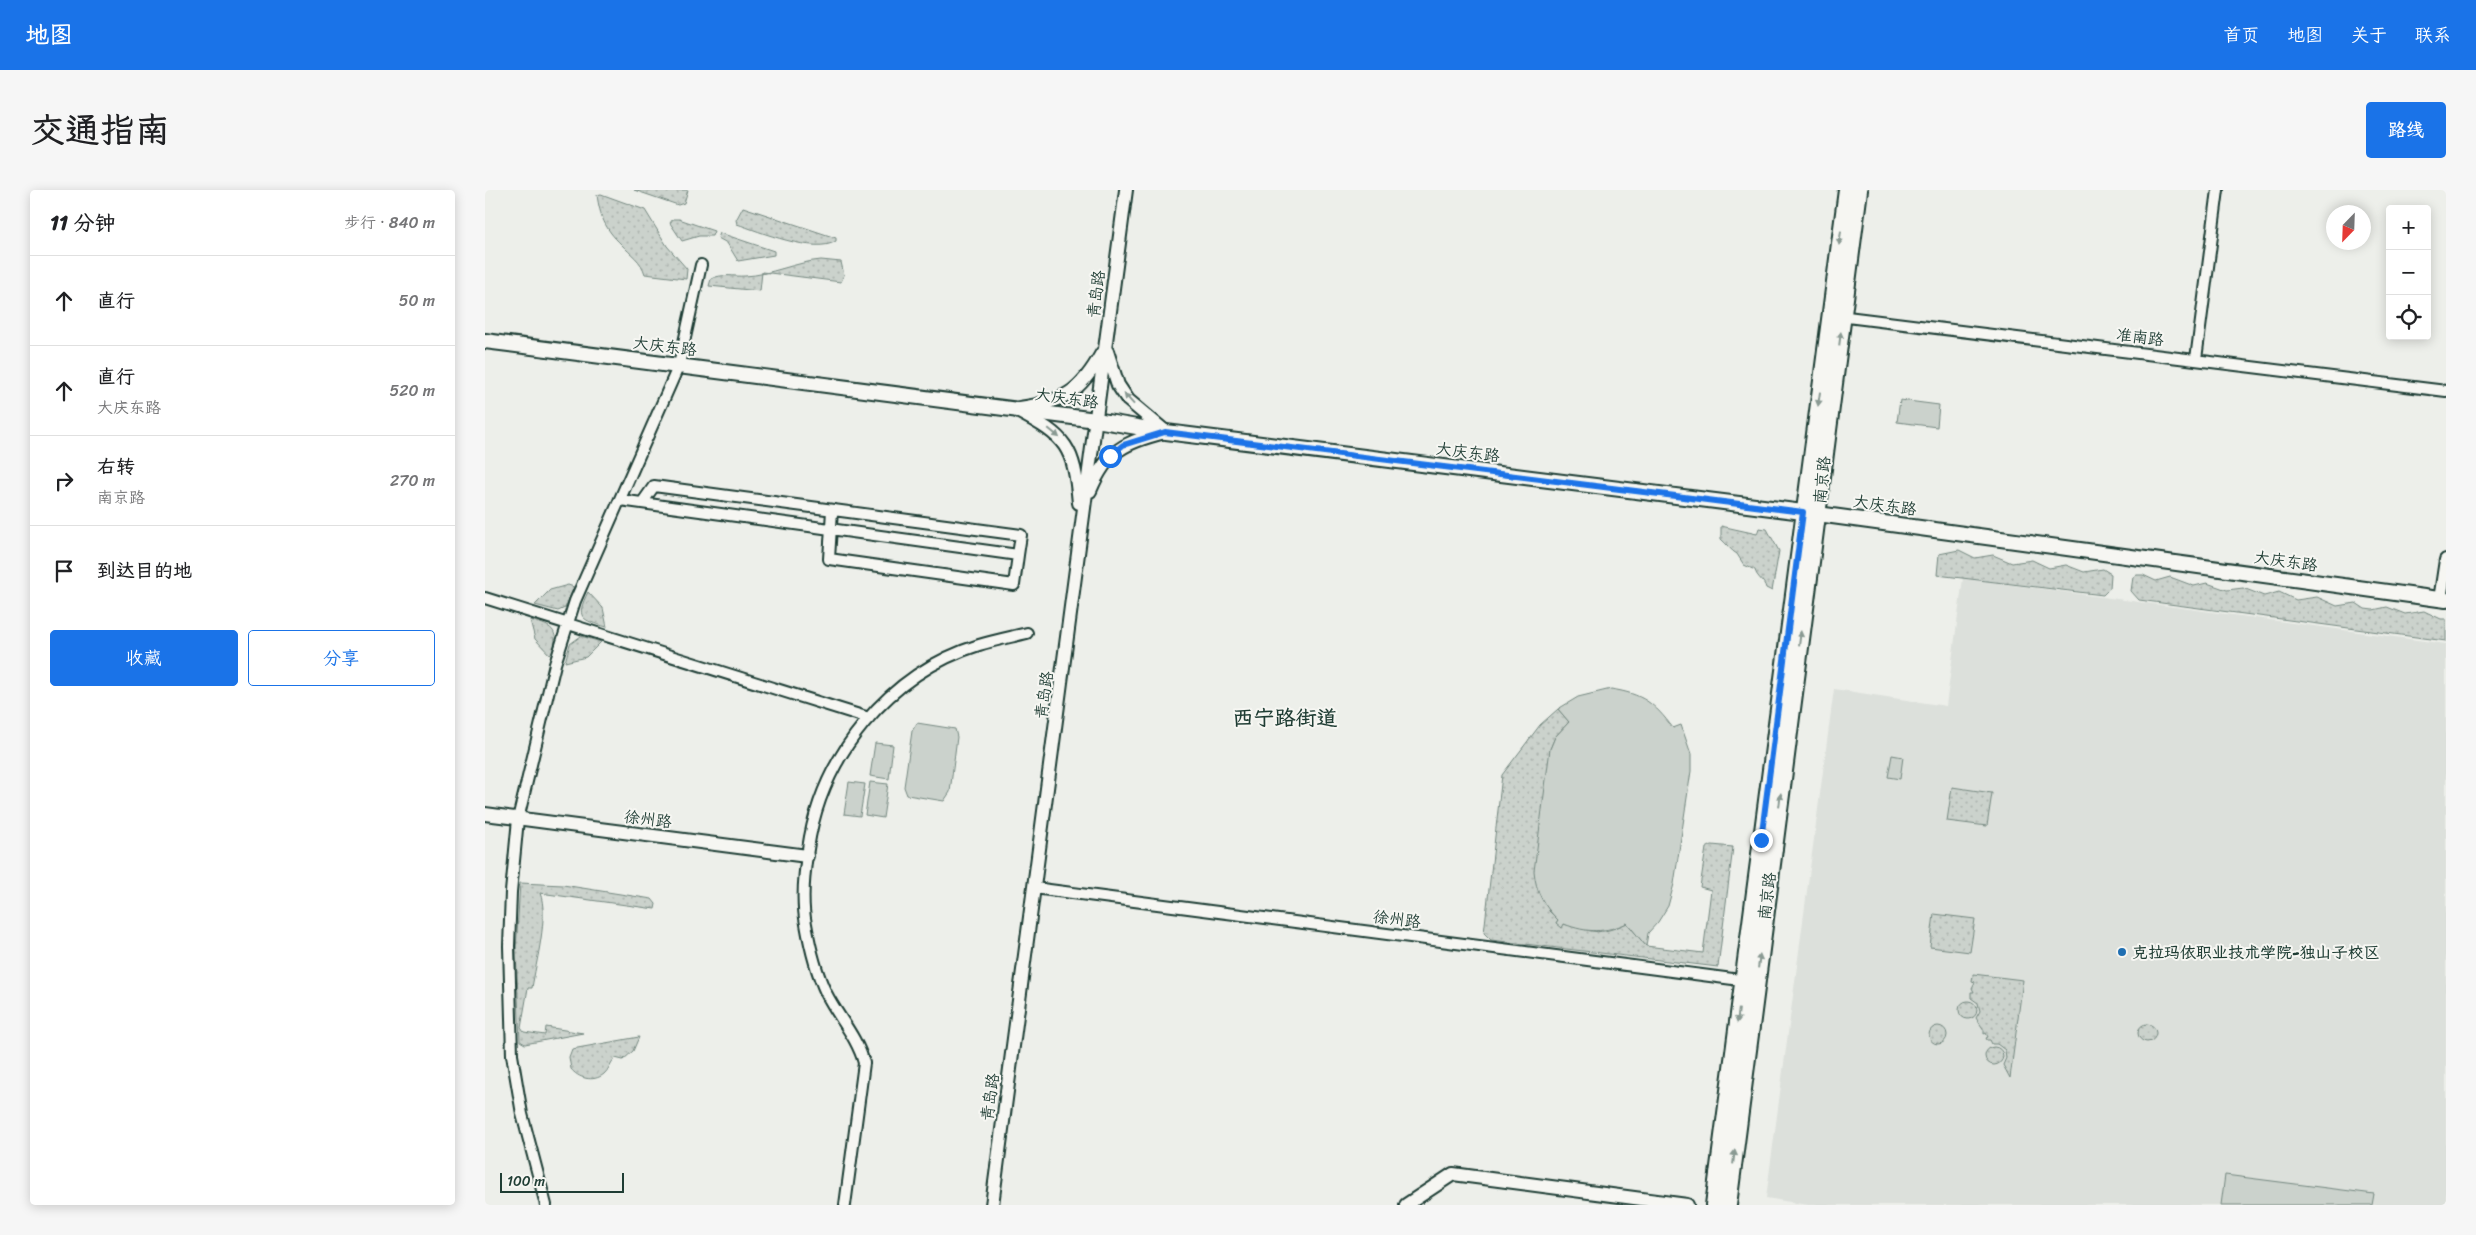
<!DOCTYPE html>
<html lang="zh">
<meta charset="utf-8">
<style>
:root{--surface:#fff;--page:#f6f6f6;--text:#202124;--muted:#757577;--line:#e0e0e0;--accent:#1a73e8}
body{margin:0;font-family:Sriracha,"LXGW WenKai TC",sans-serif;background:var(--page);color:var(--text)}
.controls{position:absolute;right:15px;top:15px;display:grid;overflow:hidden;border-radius:5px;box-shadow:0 2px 12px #0003}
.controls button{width:45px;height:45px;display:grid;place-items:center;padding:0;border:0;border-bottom:1px solid var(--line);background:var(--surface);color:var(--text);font:25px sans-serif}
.compass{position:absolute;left:1841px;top:15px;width:45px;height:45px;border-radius:50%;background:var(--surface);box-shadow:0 2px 12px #0003;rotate:203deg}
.scale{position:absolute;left:15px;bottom:12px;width:124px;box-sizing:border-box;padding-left:5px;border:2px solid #1f3d34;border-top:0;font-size:14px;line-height:18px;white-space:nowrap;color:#1f3d34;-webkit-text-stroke:4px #f6f6f2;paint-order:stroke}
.stop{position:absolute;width:15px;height:15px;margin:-11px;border:4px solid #1a73e8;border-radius:50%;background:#fff}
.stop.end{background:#1a73e8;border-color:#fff;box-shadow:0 1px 5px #0008}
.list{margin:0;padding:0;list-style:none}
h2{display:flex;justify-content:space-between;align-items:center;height:65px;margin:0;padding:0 20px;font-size:21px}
h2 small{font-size:16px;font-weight:400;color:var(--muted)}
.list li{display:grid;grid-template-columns:32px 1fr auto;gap:15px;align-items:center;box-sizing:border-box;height:90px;padding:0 20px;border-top:1px solid var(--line)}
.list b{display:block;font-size:19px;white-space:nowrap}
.list p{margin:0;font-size:16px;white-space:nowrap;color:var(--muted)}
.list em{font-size:16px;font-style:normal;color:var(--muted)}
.actions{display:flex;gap:10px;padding:15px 20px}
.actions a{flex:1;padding:11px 0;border:1px solid var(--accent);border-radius:5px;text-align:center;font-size:18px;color:var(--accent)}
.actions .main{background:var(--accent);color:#fff}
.icon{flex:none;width:28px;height:28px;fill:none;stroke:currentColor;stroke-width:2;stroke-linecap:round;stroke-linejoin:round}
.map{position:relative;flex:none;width:1961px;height:1015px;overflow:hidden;border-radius:5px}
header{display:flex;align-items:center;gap:30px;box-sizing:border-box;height:70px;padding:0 25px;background:var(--accent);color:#fff}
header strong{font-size:24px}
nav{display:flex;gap:28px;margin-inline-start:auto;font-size:18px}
.intro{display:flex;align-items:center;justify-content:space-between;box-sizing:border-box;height:120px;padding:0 30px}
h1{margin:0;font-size:35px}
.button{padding:12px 22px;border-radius:5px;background:var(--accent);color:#fff;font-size:18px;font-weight:700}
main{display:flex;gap:30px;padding:0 30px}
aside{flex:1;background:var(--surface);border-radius:5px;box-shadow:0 2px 12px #0003}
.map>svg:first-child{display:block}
.built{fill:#dce0db}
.grass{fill:url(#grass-dots);stroke:#758880}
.pitch{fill:#cbd2cc;stroke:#758880}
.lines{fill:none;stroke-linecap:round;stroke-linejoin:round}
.minor-casing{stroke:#1f3d34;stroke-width:14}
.tertiary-casing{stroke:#1f3d34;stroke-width:16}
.secondary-casing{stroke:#1f3d34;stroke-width:18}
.primary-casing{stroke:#1f3d34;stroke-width:20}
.minor{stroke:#f6f6f2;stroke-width:10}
.tertiary{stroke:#f6f6f2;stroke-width:12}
.secondary{stroke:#f6f6f2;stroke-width:14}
.primary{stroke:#f6f6f2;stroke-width:16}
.oneway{fill:#8a9a93}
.route{stroke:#1a73e8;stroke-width:6}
.poi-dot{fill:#1f6fb2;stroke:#f6f6f2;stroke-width:2}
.labels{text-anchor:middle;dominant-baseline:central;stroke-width:4;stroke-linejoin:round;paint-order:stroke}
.street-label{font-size:16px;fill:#1f3d34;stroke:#f6f6f2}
.poi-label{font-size:16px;font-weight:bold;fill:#1f3d34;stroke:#f6f6f2;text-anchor:start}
.district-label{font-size:21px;font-weight:bold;fill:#1f3d34;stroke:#f6f6f2}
</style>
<header>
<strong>地图</strong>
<nav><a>首页</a><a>地图</a><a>关于</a><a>联系</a></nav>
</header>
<div class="intro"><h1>交通指南</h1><a class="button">路线</a></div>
<main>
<aside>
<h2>11 分钟<small>步行 · 840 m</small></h2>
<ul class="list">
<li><svg class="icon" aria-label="ahead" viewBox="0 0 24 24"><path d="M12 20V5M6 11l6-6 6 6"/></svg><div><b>直行</b></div><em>50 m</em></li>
<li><svg class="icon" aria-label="ahead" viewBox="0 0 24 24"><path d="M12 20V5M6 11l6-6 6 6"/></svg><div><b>直行</b><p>大庆东路</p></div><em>520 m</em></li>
<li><svg class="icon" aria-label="right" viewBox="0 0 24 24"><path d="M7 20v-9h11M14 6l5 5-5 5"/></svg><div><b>右转</b><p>南京路</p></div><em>270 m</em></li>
<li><svg class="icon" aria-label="arrive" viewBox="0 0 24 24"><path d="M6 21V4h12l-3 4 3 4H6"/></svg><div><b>到达目的地</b></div></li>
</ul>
<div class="actions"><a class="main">收藏</a><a>分享</a></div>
</aside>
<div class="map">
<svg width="1961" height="1015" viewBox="0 0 1961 1015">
<defs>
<pattern id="grass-dots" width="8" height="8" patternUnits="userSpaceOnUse" patternTransform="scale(1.25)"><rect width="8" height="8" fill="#cbd2cc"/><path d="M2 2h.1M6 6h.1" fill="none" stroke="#aeb5b0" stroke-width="1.8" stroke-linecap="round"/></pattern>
</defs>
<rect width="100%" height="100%" fill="#edefea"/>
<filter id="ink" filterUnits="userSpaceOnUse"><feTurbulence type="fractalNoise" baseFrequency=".02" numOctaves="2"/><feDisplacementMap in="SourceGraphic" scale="10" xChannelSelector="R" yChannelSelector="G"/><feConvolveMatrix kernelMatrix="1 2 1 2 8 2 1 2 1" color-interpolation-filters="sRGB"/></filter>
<g filter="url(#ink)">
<!-- built -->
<path class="built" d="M 1478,388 L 1961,454 L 1961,1015 L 1323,1015 L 1281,1008 L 1349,499 L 1461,516 Z"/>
<!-- grass -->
<path class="grass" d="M 149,0 L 203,0 L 199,13 L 193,15 Z
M 116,4 L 160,20 L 182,56 L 202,79 L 201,89 L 160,84 C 156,70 146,65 136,54 C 120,39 115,26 112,5 Z
M 258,17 L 351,48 L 351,51 C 331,65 273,41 252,34 L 251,30 Z
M 188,29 L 194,29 L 229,41 L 227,46 L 214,46 L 197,51 L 185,33 Z
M 235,43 L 289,61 L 289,65 L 253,71 L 242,53 L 233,48 Z
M 336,70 L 356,72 L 359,85 L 356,92 L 277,82 L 275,101 L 224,96 L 226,89 C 237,83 249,87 260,86 C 285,85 311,72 336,70 Z
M 1236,336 L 1272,344 L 1274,338 L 1282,339 L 1294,361 L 1287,401 L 1281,398 C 1279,390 1272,388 1270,380 L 1259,375 L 1252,364 C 1246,361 1242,354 1236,349 Z
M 1474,360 L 1490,368 L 1508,365 L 1527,373 L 1547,370 L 1564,378 L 1581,375 L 1599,382 L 1618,379 L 1626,384 L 1625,398 L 1618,405 L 1452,385 L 1454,364 Z
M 1652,385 L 1658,385 L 1671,391 L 1685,387 L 1709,396 L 1722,393 L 1742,400 L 1758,398 L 1779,406 L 1794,402 L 1811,410 L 1832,407 L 1852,416 L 1871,413 L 1880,419 L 1888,420 L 1902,417 L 1920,424 L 1939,421 L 1956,429 L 1961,429 L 1961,451 L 1654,410 L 1646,401 L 1648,387 Z
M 83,395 L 89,397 L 80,418 L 73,421 L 50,415 L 65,400 Z
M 103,402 L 118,418 L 122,437 C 96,430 90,428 103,402 Z
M 45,430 C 71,437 74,441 66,466 L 50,449 Z
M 96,446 L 116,452 L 101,467 L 80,472 L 85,454 Z
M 1073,519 L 1084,532 L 1070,547 L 1065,559 L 1064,721 L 1073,730 L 1071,733 C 1103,737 1107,750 1142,733 L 1161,756 L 1218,763 L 1226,700 L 1215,697 L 1221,658 L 1227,655 L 1248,657 L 1233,777 L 1006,750 L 999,743 L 1017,585 L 1055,535 Z
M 1467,597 L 1507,603 L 1502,636 L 1462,631 Z
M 35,693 L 78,695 L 167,709 L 171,714 L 170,719 L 55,703 C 64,726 51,772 47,798 L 43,798 L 36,838 L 39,842 L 60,845 L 61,837 L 98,843 L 40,854 L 35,851 L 31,761 Z
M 1449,724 L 1490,729 L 1485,762 L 1445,757 Z
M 1488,784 L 1538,790 L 1525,888 L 1518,875 L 1521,868 L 1520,860 L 1512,854 L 1507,854 L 1505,850 L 1502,850 L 1501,848 L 1503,847 L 1501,843 L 1499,844 L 1499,840 L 1491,828 L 1495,821 L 1493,813 L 1486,808 L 1486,802 L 1489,802 L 1487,798 L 1490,792 L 1487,791 Z
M1474 820a9 9 0 1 1 18 0a9 9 0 1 1-18 0Z
M1653 843a9 9 0 1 1 18 0a9 9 0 1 1-18 0Z
M1444 845a9 9 0 1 1 18 0a9 9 0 1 1-18 0Z
M 154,847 L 148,861 L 138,870 L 130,868 C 125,873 124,880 119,884 C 108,893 93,888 86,879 L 84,867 L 87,859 Z
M1500 866a9 9 0 1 1 18 0a9 9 0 1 1-18 0Z"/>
<!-- pitch -->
<path class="pitch" d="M 1415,210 L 1454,215 L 1452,237 L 1412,232 Z
M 1126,499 C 1158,504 1169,513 1188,538 L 1196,535 L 1206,564 L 1206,581 L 1189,694 L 1183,716 L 1173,732 L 1163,743 L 1161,756 L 1142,733 C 1120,743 1102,743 1079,734 L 1077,738 L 1071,733 L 1073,730 C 1058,715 1051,702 1049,681 L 1065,559 L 1070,547 L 1084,532 L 1073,519 L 1093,507 Z
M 432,533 L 470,539 L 472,547 L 465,602 L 459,611 L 422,605 L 419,597 L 427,541 Z
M 390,553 L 408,555 L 404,589 L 385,586 Z
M 1407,565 L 1418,567 L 1415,589 L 1403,587 Z
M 364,592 L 380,594 L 375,626 L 359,624 Z
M 385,592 L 403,594 L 398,628 L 380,625 Z
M 1740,985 L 1889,1004 L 1887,1015 L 1736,1015 Z"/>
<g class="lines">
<!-- minor casing -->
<g class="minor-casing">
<path id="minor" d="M 1354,126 L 1961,201
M 1711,169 L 1733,0
M 135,310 L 533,365 L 536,345 L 169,296 L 157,313
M 347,320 L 344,369 L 529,395 L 533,365
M 0,408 L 384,528
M 549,698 L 1263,791
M 61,1015 L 37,924 L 27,865 L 24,756 L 26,702 L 33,629 L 70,474 L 90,411 L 194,175 L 216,75
M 360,1015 L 379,873 C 372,847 353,827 341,803 C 331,782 325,757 321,734 C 316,709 319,683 323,659 C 336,566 404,483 494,455 C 510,450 526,447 542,443"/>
</g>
<!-- tertiary casing -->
<g class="tertiary-casing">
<path id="tertiary" d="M 622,161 L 633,195 L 643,210 L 681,242
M 535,218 C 579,211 595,203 617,163
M 532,221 C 582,247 589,257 594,313
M 605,301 C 622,260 640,252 680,242
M 1955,410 L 1961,370
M 0,624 L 322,666
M 507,1015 L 641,0
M 921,1015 L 968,984 L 1202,1015"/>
</g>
<!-- secondary casing -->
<g class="secondary-casing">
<path id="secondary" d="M 0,151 L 611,230 L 681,242 L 1318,322 L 1961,410"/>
</g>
<!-- primary casing -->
<g class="primary-casing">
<path id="primary" d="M 1229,1015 L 1362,0
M 1243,1015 L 1374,0"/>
</g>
<!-- minor -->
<use href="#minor" class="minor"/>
<!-- tertiary -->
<use href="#tertiary" class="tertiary"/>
<!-- secondary -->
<use href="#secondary" class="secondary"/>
<!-- primary -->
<use href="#primary" class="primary"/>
</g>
<!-- one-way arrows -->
<defs><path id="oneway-solid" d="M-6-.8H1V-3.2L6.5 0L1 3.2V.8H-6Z" transform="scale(1.25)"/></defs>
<g class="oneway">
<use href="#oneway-solid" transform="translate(1355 48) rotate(98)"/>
<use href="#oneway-solid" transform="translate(1355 149) rotate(-83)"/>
<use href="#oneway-solid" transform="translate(644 209) rotate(-132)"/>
<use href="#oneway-solid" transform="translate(1334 209) rotate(98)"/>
<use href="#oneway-solid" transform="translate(569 243) rotate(40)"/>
<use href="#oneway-solid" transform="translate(1315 448) rotate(-83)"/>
<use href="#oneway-solid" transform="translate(1295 610) rotate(-83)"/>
<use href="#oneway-solid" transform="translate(1274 771) rotate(-83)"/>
<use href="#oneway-solid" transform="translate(1253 826) rotate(97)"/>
<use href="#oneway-solid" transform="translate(1249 967) rotate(-83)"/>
</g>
</g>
<g class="lines" filter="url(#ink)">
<!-- route -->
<path class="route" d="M 625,266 L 638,255 L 680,242 L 1318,322 L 1276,650"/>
</g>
<!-- markers -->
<circle class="poi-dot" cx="1637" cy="762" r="5"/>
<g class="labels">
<!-- street labels -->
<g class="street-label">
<text transform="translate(611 104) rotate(-83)">青岛路</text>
<text transform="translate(1655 147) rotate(7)">准南路</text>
<text transform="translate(180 156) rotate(7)">大庆东路</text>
<text transform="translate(582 208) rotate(8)">大庆东路</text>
<text transform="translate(983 262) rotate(7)">大庆东路</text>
<text transform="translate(1337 290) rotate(-84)">南京路</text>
<text transform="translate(1400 315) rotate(8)">大庆东路</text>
<text transform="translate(1801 371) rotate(8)">大庆东路</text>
<text transform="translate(559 505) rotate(-82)">青岛路</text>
<text transform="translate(163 629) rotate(7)">徐州路</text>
<text transform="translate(1282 706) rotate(-83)">南京路</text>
<text transform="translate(912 729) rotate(7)">徐州路</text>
<text transform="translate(505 907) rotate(-82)">青岛路</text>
</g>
<!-- poi labels -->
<g class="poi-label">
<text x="1647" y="762">克拉玛依职业技术学院-独山子校区</text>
</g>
<!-- district labels -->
<g class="district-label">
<text x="800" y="528">西宁路街道</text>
</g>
</g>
</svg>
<div class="controls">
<button>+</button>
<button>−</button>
<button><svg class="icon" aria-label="locate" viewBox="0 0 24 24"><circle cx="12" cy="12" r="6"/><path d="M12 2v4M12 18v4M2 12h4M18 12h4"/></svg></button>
</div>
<svg class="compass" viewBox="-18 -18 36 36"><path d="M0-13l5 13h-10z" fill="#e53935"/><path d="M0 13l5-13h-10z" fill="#757577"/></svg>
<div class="scale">100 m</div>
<div class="stop" style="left:625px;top:266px"></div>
<div class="stop end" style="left:1276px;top:650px"></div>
</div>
</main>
